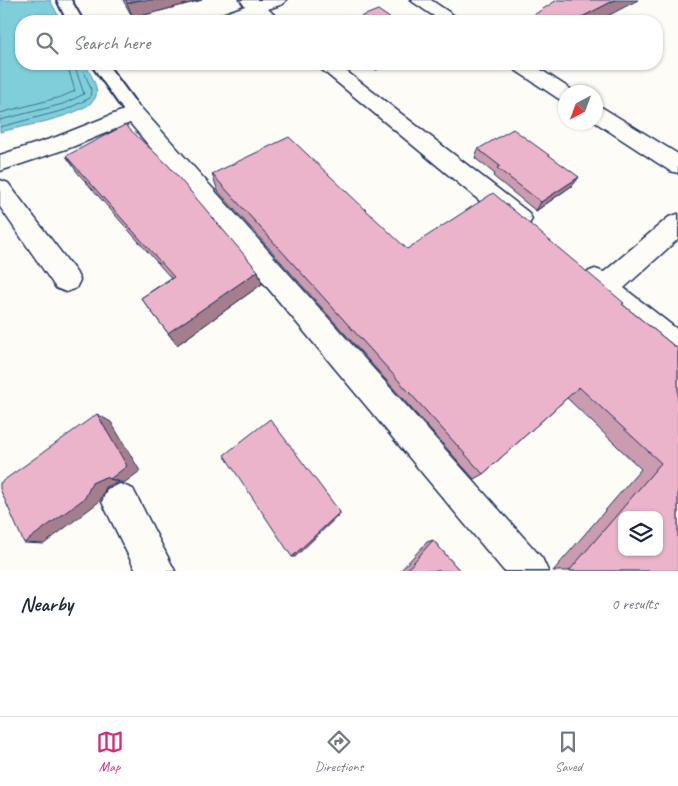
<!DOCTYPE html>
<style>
:root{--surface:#fff;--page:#f6f6f7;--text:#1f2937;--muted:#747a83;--line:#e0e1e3;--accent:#db2777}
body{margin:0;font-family:Caveat,sans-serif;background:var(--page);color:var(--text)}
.controls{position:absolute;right:15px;bottom:15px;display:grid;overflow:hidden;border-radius:10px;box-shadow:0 1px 4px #0004}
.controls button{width:45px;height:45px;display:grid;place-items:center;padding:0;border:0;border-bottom:1px solid var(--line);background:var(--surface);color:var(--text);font:25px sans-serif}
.compass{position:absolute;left:558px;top:85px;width:45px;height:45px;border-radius:50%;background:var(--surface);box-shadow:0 1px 4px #0004;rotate:221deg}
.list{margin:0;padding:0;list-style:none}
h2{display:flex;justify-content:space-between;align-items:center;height:65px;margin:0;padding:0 20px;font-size:21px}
h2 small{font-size:16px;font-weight:400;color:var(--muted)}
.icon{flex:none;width:28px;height:28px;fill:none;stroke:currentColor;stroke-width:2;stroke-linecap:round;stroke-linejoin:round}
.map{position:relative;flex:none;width:678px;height:571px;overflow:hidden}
.search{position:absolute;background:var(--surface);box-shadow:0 1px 4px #0004;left:15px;right:15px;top:15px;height:55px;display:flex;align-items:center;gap:12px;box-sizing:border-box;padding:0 18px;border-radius:20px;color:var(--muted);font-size:19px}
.sheet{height:145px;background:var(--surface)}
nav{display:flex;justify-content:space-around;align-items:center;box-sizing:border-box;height:70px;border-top:1px solid var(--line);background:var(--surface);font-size:14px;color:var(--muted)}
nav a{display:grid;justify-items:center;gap:2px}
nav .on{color:var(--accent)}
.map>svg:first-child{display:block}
.water{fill:#7fcfdb;stroke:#578fa9}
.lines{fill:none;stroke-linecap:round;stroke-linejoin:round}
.shore{stroke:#436f90;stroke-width:1}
.lane-casing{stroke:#1b2f5e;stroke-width:4}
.street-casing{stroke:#1b2f5e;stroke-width:3}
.lane{fill:#fdfcf7;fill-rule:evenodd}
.street{fill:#fdfcf7;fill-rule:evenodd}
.wall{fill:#cb9baf;stroke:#1b2f5e}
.shaded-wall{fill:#a57e8e;stroke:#1b2f5e}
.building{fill:#ecb4cb;stroke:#1b2f5e;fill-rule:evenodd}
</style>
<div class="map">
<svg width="678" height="571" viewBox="0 0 678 571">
<rect width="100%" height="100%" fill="#fdfcf7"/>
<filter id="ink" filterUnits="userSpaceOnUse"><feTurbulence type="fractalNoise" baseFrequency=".02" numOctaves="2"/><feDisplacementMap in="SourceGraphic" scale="10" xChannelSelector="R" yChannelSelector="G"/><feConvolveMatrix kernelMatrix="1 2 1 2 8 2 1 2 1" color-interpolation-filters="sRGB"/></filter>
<g filter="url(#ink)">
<!-- water -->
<path class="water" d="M 0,0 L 50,0 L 61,21 L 21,21 L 21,64 L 85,64 C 89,72 99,86 96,96 C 91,115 18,127 0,132 Z"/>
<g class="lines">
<!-- shore -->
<path class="shore" d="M 0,113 L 61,97 L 75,91 L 67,64
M 0,120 L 63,104 L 84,94 L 74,64
M 0,127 L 65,110 L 90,98 L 91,89 L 81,64"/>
<!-- lane casing -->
<g class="lane-casing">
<path id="lane" d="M 57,0 L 71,0 L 83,21 L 67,21 Z
M 91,64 L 107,64 L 143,113 L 140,117 L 134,119 L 128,117 Z"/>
</g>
<!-- street casing -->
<g class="street-casing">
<path id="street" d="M 240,0 L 286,0 L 283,4 L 268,9 L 281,21 L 261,21 L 254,15 L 236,21 L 211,21 L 214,17 L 245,6 Z
M 410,0 L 431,0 L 462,21 L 441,21 Z
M 315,64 L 337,64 L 528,212 L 532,219 L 528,226 L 519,229 L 510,226 Z
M 509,64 L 532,64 L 575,92 L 566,92 L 566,100 L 559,99 L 512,68 Z
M 134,106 L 141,108 L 542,558 L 548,571 L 504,571 L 130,123 L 72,147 L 0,171 L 0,155 L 56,137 Z
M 596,106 L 603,108 L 678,154 L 678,173 L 670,171 L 595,122 Z
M 0,180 L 8,183 L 76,272 L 80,280 L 76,288 L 66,292 L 56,288 L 0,207 Z
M 678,214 L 678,239 L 624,288 L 678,330 L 678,362 L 667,358 L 585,289 L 581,281 L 585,273 L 595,269 L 604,272 L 669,217 Z
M 120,484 L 133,489 L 175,571 L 136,571 L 102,502 L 107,489 Z"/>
</g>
<!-- lane -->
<use href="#lane" class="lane"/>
<!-- street -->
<use href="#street" class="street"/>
</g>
<!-- wall -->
<path class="wall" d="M 123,0 L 202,0 L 133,18 Z
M 369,64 L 389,64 L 376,70 Z
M 478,149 L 579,177 L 573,185 L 536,211 L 493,176 L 495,174 L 475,158 Z
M 66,156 L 258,271 L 262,284 L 177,345 L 141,298 L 171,278 L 77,172 Z
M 212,174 L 407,249 L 622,304 L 678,349 L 678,571 L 553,571 L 641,469 L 567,398 L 483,474 L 474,479 L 218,191 Z
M 433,540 L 460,571 L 400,571 L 427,542 Z"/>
<!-- shaded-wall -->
<path class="shaded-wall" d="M 140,0 L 202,0 L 133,18 L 127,3 Z
M 615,0 L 638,0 L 598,21 L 574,21 Z
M 377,64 L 389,64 L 376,70 Z
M 579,177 L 573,185 L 536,211 L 541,202 Z
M 258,271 L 262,284 L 177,345 L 168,333 Z
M 97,414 L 111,422 L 140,471 L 124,483 L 110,479 Z
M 105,477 L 119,482 L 106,487 L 100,501 L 44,544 L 24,543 L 92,483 Z
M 340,512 L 340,514 L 295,557 L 292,557 Z"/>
<!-- building -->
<path class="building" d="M 126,0 L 140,0 L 127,3 Z
M 557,0 L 615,0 L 574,21 L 531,21 L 529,18 Z
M 378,10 L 394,21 L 350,21 Z
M 125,125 L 168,165 L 258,271 L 168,333 L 141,298 L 174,277 L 66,156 Z
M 513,129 L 579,177 L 541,202 L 497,168 L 500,166 L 478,149 Z
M 289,137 L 407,249 L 493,193 L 624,303 L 622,304 L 678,349 L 678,571 L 569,571 L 661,463 L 579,387 L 483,474 L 212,174 ZM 622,515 L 659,515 L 659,552 L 622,552 Z
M 97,414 L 127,466 L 110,479 L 105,477 L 92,483 L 85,498 L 24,543 L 0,489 L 0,483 Z
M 270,419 L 340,512 L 292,557 L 224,455 Z
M 433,540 L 460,571 L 406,571 Z"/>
</g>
</svg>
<div class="controls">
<button><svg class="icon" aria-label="layers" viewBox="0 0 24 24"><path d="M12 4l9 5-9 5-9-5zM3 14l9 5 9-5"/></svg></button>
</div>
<svg class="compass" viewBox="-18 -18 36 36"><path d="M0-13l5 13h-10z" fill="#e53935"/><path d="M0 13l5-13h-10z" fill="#747a83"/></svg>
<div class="search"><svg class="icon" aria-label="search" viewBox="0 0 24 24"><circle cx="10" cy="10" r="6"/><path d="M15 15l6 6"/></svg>Search here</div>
</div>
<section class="sheet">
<h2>Nearby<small>0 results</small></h2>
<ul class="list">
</ul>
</section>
<nav>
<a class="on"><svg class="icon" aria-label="map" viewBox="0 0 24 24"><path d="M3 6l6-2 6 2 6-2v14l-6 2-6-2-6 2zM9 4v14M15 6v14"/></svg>Map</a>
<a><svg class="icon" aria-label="directions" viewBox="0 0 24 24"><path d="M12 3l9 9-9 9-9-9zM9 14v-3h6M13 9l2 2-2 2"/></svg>Directions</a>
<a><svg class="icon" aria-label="saved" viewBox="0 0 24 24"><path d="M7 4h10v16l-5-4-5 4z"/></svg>Saved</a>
</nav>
